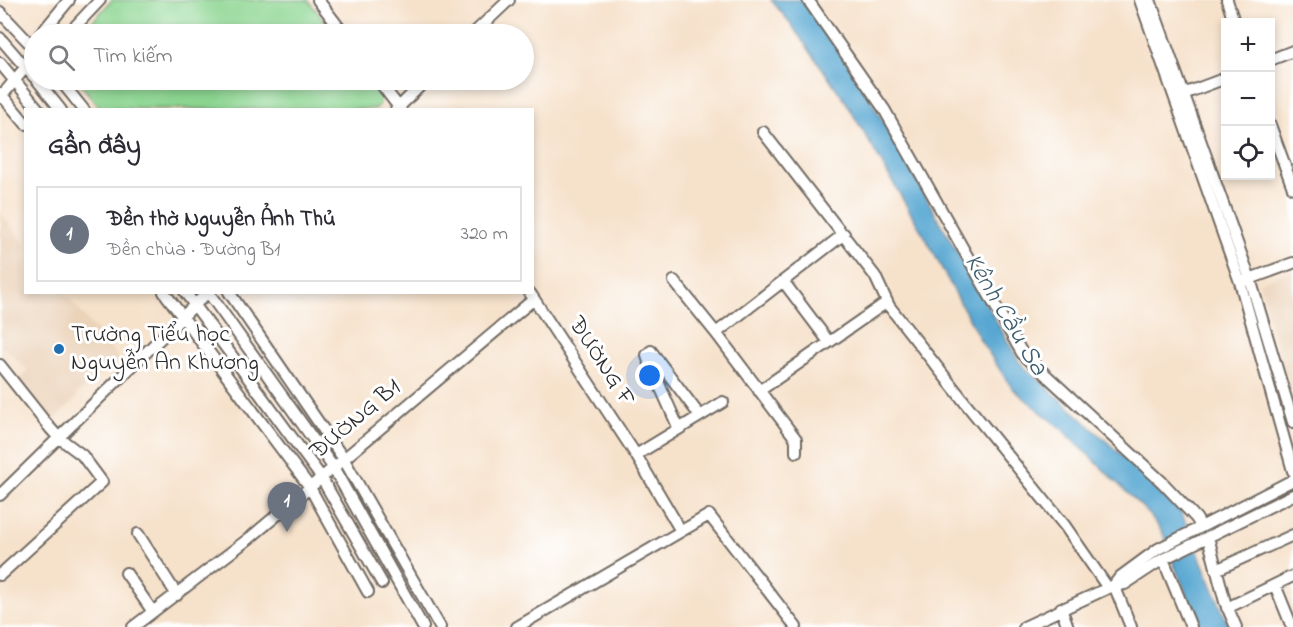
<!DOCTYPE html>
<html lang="vi">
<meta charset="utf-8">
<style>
:root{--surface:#fff;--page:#f7f7f7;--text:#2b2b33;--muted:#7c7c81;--line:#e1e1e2;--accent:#b45309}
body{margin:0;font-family:"Indie Flower",sans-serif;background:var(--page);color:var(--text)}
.controls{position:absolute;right:18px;top:18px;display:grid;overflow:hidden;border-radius:0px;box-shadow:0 3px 9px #0003}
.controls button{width:54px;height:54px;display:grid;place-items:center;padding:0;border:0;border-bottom:2px solid var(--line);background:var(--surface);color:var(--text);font:30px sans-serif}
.you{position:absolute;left:650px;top:376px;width:21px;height:21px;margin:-15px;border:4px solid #fff;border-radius:50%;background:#1a73e8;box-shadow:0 0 0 9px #1a73e833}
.badge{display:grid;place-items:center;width:39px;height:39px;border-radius:50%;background:var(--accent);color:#fff;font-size:20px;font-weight:700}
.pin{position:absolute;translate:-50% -50px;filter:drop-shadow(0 2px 3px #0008)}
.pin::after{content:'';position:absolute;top:32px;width:21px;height:18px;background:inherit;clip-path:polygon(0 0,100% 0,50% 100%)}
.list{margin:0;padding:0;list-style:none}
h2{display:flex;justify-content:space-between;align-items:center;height:78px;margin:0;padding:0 24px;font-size:26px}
h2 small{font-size:20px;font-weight:400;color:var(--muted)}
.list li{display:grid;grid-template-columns:39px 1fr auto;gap:18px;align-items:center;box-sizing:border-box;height:96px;margin:0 12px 12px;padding:0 12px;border:2px solid var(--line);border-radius:0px}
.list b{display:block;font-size:22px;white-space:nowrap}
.list p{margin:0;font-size:20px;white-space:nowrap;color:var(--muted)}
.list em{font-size:20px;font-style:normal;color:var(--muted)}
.icon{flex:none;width:33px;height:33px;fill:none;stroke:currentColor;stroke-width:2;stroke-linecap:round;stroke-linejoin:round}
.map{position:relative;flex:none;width:1293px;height:627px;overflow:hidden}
.search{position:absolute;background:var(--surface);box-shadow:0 3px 9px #0003;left:24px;top:24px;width:510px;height:66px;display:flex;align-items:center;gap:15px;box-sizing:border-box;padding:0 21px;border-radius:33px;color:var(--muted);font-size:22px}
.panel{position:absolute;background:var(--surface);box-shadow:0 3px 9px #0003;left:24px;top:108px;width:510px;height:186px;border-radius:0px}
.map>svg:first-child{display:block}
.built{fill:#ebd3b9}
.green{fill:#8cd591;stroke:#5c805e;stroke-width:1.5}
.water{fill:#58a7d2;stroke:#42697e;stroke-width:1.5}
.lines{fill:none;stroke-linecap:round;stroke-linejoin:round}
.minor-casing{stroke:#726b63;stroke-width:14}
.minor{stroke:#fff;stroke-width:10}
.poi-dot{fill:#1f6fb2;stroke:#fff;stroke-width:2}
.labels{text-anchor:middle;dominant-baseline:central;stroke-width:6;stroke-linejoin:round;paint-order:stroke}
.poi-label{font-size:24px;fill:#2b2b2b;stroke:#fff;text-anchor:start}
.street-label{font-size:24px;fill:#2b2b2b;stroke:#fff}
.water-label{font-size:26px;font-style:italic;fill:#3d5d6e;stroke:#fff}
</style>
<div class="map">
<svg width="1293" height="627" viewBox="0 0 1293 627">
<rect width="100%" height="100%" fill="#fff"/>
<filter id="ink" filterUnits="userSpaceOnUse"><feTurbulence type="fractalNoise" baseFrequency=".0167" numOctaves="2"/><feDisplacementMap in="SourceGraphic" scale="12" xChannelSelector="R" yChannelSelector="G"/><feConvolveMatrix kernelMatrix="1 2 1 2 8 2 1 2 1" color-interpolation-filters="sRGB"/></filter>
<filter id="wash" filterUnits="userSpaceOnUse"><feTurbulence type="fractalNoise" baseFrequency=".008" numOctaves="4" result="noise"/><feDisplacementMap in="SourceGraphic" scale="24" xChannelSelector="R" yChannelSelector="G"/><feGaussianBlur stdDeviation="1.35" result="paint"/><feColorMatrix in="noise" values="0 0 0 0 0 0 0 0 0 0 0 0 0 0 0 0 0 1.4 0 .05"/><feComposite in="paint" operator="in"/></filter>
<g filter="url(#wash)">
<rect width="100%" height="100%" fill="#f6e1ca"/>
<!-- built -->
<path class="built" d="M 0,212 L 25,244 L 26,292 L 65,293 L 119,359 L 76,395 L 78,397 L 56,418 L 46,417 L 18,383 L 28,370 L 4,347 L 0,351 Z
M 1293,270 L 1293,402 L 1259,282 Z"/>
<!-- green -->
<path class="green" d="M 112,0 L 308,0 L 334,34 L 81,34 Z
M 77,80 L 369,80 L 381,96 L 380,104 L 375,109 L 101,109 Z"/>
<!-- water -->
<path class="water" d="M 771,0 L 802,0 L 856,74 L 1020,363 L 1179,507 L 1229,627 L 1201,627 L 1171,558 L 1163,533 L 1150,515 L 1064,431 L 1012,388 L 981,341 L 926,239 L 846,102 L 788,20 Z"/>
</g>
<g filter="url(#ink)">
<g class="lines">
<!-- minor casing -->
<g class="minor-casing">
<path id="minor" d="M 318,0 L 344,34
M 808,0 L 884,109 L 1022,353 L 1162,482 L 1196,518 L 1201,526
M 1140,0 L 1240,282 L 1293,471
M 1150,0 L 1250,279 L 1293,422
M 1227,0 L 1234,22
M 0,12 L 34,48
M 41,34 L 69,0
M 68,34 L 100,0
M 473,34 L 509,0
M 0,38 L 34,77
M 1270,60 L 1293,51
M 0,63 L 39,110
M 37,80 L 61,110
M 60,80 L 84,110
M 378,80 L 401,110
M 0,93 L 26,124
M 1178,96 L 1226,78
M 0,98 L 34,57
M 396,110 L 426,80
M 1270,125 L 1293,188
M 763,132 L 875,276 L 889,306 L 967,405 L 1065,526 L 1108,588
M 674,281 L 716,333 L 796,439 L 796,452
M 783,281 L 829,342
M 1244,281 L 1293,263
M 164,292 L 309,486 L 368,592
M 185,292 L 321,477 L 382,583
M 208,292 L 333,467 L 423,627
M 229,292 L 343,458 L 440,627
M 530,293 L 636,455 L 681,531
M 716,333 L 844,234
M 0,365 L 50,428 L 58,437 L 82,455 L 102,482 L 0,575
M 759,391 L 887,302
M 679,429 L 648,359 L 647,355 L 651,351 L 700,416
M 636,455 L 723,402
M 0,495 L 208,292
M 138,534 L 177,595
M 1208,537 L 1225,602 L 1236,627
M 1163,559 L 1191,627
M 1216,570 L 1293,535
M 126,573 L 153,612
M 1114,585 L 1120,577 L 1158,549 L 1293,480
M 1114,585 L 1131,627
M 1275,585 L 1292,627
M 1061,608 L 1068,627
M 1227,608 L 1293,576
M 133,627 L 251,537 L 534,299
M 517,627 L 709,515 L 796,627
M 1024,627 L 1108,588 L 1125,584 L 1163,559 L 1293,495"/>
</g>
<!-- minor -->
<use href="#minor" class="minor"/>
</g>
</g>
<!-- markers -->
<circle class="poi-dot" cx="59" cy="349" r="6"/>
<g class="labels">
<!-- poi labels -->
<g class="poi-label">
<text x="71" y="335">Trường Tiểu học<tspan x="71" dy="28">Nguyễn An Khương</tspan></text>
</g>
<!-- street labels -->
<g class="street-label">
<text transform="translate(601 362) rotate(57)">ĐƯỜNG F</text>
<text transform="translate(356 420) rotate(-40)">ĐƯỜNG B1</text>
</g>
<!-- water labels -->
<g class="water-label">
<text transform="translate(1005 315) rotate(59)">Kênh Cầu Sa</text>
</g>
</g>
</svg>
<div class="controls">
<button>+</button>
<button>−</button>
<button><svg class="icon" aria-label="locate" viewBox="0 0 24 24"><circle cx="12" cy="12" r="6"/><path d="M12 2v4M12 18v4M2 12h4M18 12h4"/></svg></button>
</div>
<div class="you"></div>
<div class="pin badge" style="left:287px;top:532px;background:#6b7280">1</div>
<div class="search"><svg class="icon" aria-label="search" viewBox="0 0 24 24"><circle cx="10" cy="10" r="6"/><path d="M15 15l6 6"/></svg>Tìm kiếm</div>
<section class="panel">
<h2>Gần đây<small></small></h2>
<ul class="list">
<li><span class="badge" style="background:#6b7280">1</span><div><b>Đền thờ Nguyễn Ảnh Thủ</b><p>Đền chùa · Đường B1</p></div><em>320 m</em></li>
</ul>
</section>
</div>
